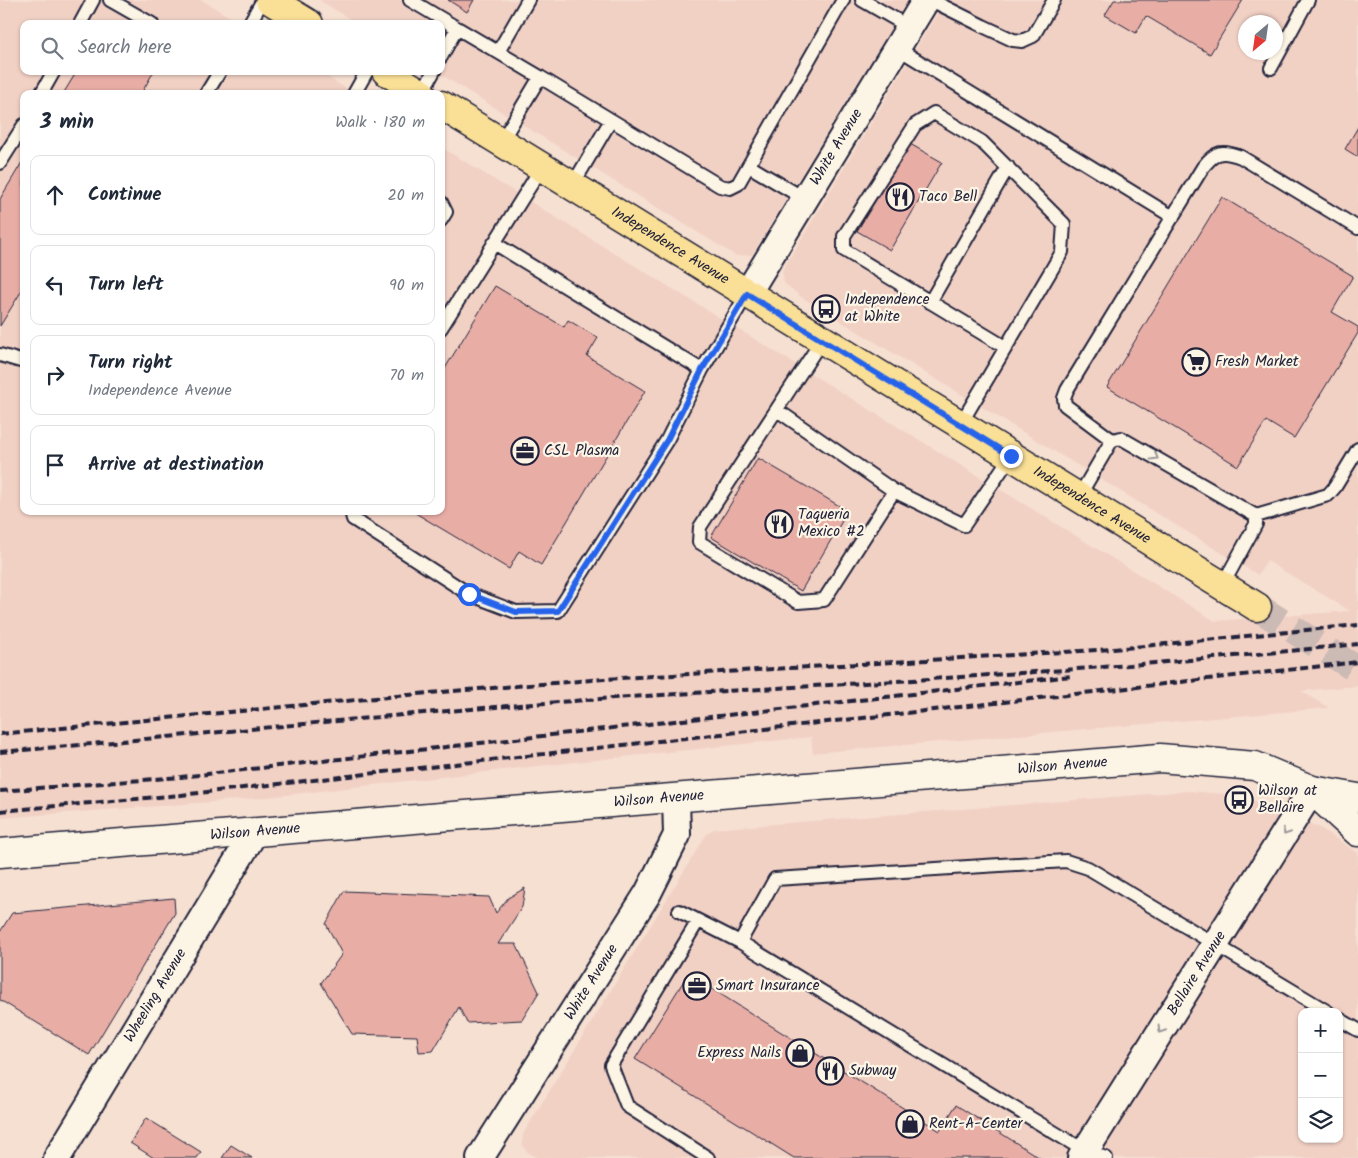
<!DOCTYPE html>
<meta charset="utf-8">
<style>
:root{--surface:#fff;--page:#f6f6f7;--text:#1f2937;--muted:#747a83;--line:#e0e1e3}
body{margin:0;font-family:Kalam,sans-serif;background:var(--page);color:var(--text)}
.controls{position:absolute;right:15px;bottom:15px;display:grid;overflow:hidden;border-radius:10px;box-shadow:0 1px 4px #0004}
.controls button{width:45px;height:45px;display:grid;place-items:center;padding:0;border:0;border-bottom:1px solid var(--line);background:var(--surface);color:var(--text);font:25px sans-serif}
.compass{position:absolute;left:1238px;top:15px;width:45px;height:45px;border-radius:50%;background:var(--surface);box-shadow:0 1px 4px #0004;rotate:209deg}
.stop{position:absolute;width:15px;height:15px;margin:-11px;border:4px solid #2563eb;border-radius:50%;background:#fff}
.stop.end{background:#2563eb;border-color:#fff;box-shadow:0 1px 5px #0008}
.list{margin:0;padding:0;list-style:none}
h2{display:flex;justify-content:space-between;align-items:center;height:65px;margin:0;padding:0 20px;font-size:21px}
h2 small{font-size:16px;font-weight:400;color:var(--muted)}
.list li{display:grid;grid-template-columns:32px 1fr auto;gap:15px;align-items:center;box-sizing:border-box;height:80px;margin:0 10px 10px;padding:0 10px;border:1px solid var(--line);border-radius:10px}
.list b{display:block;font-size:19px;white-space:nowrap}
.list p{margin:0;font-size:16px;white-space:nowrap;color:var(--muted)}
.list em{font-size:16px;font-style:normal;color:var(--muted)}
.icon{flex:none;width:28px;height:28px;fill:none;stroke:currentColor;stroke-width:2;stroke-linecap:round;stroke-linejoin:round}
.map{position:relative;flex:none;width:1358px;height:1158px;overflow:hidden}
.search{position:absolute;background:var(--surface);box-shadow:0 1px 4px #0004;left:20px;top:20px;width:425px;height:55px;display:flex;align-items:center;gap:12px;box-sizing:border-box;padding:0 18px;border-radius:10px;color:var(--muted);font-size:19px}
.panel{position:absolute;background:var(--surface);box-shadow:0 1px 4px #0004;left:20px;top:90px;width:425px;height:425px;border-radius:10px}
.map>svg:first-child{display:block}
.built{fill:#f2d1c5;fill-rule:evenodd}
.building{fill:#e8aea6;stroke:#22223b}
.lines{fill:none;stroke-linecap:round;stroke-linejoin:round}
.primary-tunnel{stroke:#ccbab4;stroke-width:28;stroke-dasharray:28 14;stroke-linecap:butt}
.service-casing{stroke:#22223b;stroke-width:16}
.minor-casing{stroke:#22223b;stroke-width:30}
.secondary-casing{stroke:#22223b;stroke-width:31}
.primary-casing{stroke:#22223b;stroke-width:31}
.service{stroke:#fcf5e5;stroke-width:12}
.minor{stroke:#fcf5e5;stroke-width:26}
.secondary{stroke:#fcf5e5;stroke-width:28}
.primary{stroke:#fadf96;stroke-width:28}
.rail{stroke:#22223b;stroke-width:4;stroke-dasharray:8 4;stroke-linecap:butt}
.oneway{stroke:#9a9698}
.route{stroke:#2563eb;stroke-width:6}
.labels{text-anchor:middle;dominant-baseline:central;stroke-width:4.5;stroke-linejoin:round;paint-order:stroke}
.street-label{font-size:15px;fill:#22223b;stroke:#fcf5e5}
.poi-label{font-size:15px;fill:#22223b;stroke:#fcf5e5;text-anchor:start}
</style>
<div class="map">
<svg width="1358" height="1158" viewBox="0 0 1358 1158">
<rect width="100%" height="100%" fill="#f6e0d2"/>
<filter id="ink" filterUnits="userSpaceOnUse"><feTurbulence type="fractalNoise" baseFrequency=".02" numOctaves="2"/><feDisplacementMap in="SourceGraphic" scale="10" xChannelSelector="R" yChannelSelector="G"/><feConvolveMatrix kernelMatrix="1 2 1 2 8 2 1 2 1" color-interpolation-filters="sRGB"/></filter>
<g filter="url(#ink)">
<!-- built -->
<path class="built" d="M 0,0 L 202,0 L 241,24 L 24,24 L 24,71 L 318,71 L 355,94 L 24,94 L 24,511 L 441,511 L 441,147 L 1215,621 L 1350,611 L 1267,561 L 1258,575 L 801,297 L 784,283 L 782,271 L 945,0 L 1358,0 L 1358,686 L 1301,691 L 1329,708 L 813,753 L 811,737 L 520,768 L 251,799 L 0,818 ZM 1246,22 L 1276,22 L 1276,52 L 1246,52 Z
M 319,0 L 908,0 L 752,255 L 736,256 L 435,71 L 441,71 L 441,24 L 358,24 Z
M 1188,791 L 1226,794 L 1259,802 L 1320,828 L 1358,853 L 1358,1158 L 537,1158 L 526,1151 L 522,1144 L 523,1134 L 706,835 L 713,829 ZM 1302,1012 L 1339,1012 L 1339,1139 L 1302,1139 Z"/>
<!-- building -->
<path class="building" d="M 448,0 L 474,0 L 467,12 Z
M 1114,0 L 1243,0 L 1210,54 L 1146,16 L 1136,33 L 1105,15 Z
M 77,71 L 154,71 L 141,94 L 63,94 Z
M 1358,127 L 1358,157 L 1345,149 Z
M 910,144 L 942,162 L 890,250 L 857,231 Z
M 24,159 L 24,287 L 0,326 L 0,199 Z
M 1222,197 L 1353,276 L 1332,312 L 1358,327 L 1358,333 L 1294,438 L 1266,421 L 1238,466 L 1107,387 Z
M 495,286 L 564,327 L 568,320 L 598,338 L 587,356 L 645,391 L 541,565 L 519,551 L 509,569 L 412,511 L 441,511 L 441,375 Z
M 758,458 L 848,511 L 801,591 L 711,537 Z
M 525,888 L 522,907 L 498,944 L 516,944 L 539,992 L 522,1020 L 467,1023 L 459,1007 L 433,1051 L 419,1052 L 417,1036 L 352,1034 L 321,983 L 342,954 L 326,924 L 344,891 L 489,897 L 496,913 L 508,898 Z
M 174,898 L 175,913 L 89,1055 L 0,1000 L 0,932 L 12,913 Z
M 688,974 L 940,1131 L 956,1105 L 1040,1158 L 794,1158 L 635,1059 Z
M 146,1118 L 201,1152 L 197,1158 L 154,1158 L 130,1143 Z
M 231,1145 L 252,1158 L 222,1158 Z"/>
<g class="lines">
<!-- primary-tunnel -->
<path class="primary-tunnel" d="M 1257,607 L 1358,670"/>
<!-- service casing -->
<g class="service-casing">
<path id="service" d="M 110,0 L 152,24
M 410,0 L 457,28 L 441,57
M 862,0 L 909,27
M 931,0 L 983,26 L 1013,40 L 1022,41 L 1033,36 L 1054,0
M 80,24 L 93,0
M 249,24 L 263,0
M 457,28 L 540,77 L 501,142
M 897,48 L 1173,217
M 498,52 L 528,0
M 1271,68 L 1308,0
M 540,77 L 611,120 L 572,186
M 41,94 L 54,71
M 206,94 L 220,71
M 354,94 L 367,71
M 421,94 L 434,71
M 611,120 L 720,186 L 730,188 L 738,184 L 843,0
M 0,163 L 24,125
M 749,166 L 805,199
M 441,202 L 446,212 L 441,220
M 494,243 L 702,370
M 930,302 L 1008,167
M 441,328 L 542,167
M 822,340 L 700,527 L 699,542 L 798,602 L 824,600 L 894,491 L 964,525 L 1011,456
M 0,355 L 24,362
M 777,410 L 894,491
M 960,425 L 1062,252 L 1064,224 L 982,142 L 934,113 L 915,125 L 844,236 L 844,250 L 1005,347
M 1112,440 L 1065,405 L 1064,398 L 1067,390 L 1203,167 C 1216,151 1222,150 1241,157 L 1358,228
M 1078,498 L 1112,440 L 1121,438 L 1256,516 L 1328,495 L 1335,487 L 1358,449
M 351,511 L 353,519 L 469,594 L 516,612 L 558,611 L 667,440 L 702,370 L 747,294
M 1222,586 L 1256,524 L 1256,516
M 679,911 L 740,942 L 1085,1151 L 1106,1158
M 698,921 L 611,1065 L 627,1106 L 708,1158
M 740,942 L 775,879 L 1066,861 L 1088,868 L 1328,1012
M 1339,1019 L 1358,1030"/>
</g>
<!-- minor casing -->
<g class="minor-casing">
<g id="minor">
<path id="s1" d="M 747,294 L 926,0"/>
<path id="s2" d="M 57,1158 L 254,833"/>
<path id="s3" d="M 480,1158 L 648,893 L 677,835 L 676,798"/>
<path id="s4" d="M 1081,1158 L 1312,790"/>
</g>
</g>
<!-- secondary casing -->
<g class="secondary-casing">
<g id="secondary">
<path d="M 1312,790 L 1358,832"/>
<path id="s5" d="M 0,853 L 1160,758 L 1255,766 L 1312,790 L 1358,798"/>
</g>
</g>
<!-- primary casing -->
<g class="primary-casing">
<g id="primary">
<path d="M 270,0 L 309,24"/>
<path d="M 386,71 L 422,94"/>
<path id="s6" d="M 441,105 L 1257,607"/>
</g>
</g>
<!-- service -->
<use href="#service" class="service"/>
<!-- minor -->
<use href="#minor" class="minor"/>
<!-- secondary -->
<use href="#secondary" class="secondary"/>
<!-- primary -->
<use href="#primary" class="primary"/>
<!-- rail -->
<path class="rail" d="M 0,734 L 429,693 L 604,679 L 1114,649 L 1358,625
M 0,752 C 200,735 400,713 600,699 C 730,690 860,684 990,675 C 1113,667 1235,657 1358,644
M 0,791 L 181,777 L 1071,676
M 0,811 L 181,795 L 1358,662"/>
</g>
<!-- one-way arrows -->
<defs><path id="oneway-chevron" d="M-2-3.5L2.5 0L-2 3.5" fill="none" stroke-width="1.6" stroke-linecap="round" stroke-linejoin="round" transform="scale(1.25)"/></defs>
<g class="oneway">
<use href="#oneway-chevron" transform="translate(1155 457) rotate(30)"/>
<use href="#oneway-chevron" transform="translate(1286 832) rotate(122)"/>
<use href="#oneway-chevron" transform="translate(1161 1030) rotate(122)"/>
</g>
</g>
<g class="lines" filter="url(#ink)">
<!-- route -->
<path class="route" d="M 469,594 L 516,612 L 558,611 L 667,440 L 702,370 L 747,294 L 1011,456"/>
</g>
<!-- icons -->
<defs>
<g id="restaurant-ring" transform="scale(1.4375)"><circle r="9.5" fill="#fcf5e5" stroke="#22223b" stroke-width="1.5"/><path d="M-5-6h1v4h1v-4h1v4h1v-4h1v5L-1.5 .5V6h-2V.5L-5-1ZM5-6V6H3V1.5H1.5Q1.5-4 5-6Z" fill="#22223b"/></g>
<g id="bus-ring" transform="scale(1.4375)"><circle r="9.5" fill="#fcf5e5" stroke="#22223b" stroke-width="1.5"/><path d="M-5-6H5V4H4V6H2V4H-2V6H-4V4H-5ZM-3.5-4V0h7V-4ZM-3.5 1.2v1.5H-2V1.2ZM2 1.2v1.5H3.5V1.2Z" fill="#22223b"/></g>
<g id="supermarket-ring" transform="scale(1.4375)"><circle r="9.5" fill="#fcf5e5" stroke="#22223b" stroke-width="1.5"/><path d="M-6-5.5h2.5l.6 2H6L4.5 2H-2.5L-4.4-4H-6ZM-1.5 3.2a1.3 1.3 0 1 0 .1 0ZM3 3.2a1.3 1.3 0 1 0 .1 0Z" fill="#22223b"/></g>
<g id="office-ring" transform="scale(1.4375)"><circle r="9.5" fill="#fcf5e5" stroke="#22223b" stroke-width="1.5"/><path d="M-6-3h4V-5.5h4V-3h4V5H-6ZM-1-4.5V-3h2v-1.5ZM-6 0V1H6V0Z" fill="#22223b"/></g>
<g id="shop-ring" transform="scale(1.4375)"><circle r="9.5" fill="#fcf5e5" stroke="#22223b" stroke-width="1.5"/><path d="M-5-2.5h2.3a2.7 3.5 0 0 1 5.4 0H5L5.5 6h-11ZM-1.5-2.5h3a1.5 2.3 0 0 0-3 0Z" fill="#22223b"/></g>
</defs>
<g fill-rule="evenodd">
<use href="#restaurant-ring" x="900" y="197"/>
<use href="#bus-ring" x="826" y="309"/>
<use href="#supermarket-ring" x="1196" y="362"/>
<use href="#office-ring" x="525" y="451"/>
<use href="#restaurant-ring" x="779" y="524"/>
<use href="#bus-ring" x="1239" y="800"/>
<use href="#office-ring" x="697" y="986"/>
<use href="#shop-ring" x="800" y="1053"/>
<use href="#restaurant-ring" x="830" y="1071"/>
<use href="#shop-ring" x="910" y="1124"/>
</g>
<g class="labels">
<!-- street labels -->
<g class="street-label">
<text stroke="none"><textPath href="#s1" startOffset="172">White Avenue</textPath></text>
<text stroke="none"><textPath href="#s6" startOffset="269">Independence Avenue</textPath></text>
<text stroke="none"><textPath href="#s6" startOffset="764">Independence Avenue</textPath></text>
<text stroke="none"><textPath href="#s5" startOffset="1066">Wilson Avenue</textPath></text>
<text stroke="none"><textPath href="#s5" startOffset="661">Wilson Avenue</textPath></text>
<text stroke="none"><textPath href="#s5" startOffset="256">Wilson Avenue</textPath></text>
<text stroke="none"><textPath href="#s4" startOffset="218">Bellaire Avenue</textPath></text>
<text stroke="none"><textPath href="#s3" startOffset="208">White Avenue</textPath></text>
<text stroke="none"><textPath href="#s2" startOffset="190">Wheeling Avenue</textPath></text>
</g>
<!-- poi labels -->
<g class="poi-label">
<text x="919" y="197">Taco Bell</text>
<text x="845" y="300">Independence<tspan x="845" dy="17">at White</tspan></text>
<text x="1215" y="362">Fresh Market</text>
<text x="544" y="451">CSL Plasma</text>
<text x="798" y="515">Taqueria<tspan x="798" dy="17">Mexico #2</tspan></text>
<text x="1258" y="791">Wilson at<tspan x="1258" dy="17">Bellaire</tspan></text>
<text x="716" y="986">Smart Insurance</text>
<text x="781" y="1053" text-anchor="end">Express Nails</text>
<text x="849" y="1071">Subway</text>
<text x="929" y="1124">Rent-A-Center</text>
</g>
</g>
</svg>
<div class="controls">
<button>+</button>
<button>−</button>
<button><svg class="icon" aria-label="layers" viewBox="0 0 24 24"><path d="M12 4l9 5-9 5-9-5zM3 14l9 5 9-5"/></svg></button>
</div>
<svg class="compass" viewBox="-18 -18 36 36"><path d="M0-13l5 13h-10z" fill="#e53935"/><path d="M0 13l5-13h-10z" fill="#747a83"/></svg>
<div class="stop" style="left:469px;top:594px"></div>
<div class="stop end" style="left:1011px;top:456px"></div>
<div class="search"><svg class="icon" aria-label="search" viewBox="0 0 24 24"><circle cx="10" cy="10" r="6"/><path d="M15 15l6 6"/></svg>Search here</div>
<section class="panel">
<h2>3 min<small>Walk · 180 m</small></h2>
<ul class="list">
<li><svg class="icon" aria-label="ahead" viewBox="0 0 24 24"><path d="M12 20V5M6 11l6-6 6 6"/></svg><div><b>Continue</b></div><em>20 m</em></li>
<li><svg class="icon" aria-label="left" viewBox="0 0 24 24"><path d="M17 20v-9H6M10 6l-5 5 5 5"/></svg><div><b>Turn left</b></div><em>90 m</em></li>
<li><svg class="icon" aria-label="right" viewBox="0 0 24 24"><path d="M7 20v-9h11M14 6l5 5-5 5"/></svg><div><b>Turn right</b><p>Independence Avenue</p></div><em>70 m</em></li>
<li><svg class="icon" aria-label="arrive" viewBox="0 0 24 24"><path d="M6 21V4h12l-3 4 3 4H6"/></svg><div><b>Arrive at destination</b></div></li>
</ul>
</section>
</div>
